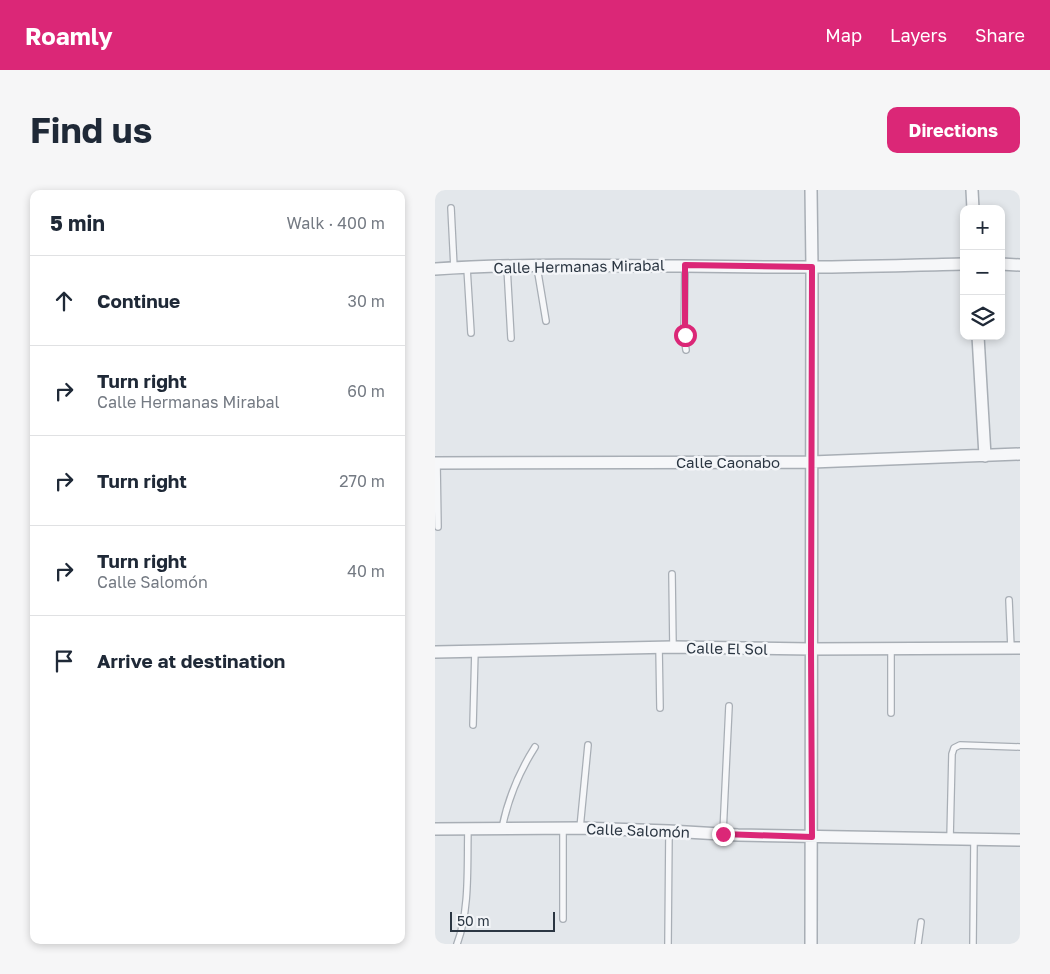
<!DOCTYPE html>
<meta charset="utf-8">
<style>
:root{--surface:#fff;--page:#f6f6f7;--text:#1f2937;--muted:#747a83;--line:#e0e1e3;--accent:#db2777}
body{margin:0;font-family:"Golos Text",sans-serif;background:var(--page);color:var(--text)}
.controls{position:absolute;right:15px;top:15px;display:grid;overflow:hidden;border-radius:10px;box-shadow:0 2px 8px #0003}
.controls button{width:45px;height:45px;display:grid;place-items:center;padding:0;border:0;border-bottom:1px solid var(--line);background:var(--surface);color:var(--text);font:25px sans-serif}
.scale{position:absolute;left:15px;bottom:12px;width:105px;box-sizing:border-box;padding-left:5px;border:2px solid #2b3642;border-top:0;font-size:14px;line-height:18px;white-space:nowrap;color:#2b3642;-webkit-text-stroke:4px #f3f5f8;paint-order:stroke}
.stop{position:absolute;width:15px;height:15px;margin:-11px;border:4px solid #db2777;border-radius:50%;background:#fff}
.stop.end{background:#db2777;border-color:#fff;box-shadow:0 1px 5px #0008}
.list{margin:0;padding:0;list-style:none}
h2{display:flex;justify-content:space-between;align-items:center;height:65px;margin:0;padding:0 20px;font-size:21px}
h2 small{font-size:16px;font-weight:400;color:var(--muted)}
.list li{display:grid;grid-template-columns:32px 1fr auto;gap:15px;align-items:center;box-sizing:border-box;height:90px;padding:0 20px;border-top:1px solid var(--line)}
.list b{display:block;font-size:19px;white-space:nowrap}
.list p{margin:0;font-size:16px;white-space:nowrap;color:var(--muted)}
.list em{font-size:16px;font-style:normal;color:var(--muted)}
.icon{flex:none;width:28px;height:28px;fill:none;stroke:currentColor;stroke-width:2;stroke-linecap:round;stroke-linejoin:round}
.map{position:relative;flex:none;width:585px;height:754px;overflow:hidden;border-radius:10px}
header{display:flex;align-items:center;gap:30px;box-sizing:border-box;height:70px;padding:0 25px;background:var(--accent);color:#fff}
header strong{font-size:24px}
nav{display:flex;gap:28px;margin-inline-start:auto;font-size:18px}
.intro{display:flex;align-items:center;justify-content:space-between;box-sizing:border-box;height:120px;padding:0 30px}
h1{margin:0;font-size:35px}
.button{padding:12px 22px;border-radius:10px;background:var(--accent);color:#fff;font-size:18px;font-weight:700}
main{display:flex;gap:30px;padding:0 30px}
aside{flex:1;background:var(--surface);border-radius:10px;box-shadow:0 2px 8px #0003}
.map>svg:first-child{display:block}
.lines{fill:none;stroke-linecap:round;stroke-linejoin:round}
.lane-casing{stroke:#a8aeb5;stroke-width:8}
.street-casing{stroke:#a8aeb5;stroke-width:14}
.lane{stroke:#f6f7f9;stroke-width:5.5}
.street{stroke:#f6f7f9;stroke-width:11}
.route{stroke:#db2777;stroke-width:6}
.labels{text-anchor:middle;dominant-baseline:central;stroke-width:5;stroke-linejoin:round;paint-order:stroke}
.street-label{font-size:15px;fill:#2b3642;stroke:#f3f5f8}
</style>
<header>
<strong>Roamly</strong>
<nav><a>Map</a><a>Layers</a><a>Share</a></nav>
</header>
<div class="intro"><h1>Find us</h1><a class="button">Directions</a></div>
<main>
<aside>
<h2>5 min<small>Walk · 400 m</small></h2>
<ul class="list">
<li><svg class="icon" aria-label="ahead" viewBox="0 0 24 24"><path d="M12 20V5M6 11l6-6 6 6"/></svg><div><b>Continue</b></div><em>30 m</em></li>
<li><svg class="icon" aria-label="right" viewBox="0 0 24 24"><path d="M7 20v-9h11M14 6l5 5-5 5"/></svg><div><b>Turn right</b><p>Calle Hermanas Mirabal</p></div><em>60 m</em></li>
<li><svg class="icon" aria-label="right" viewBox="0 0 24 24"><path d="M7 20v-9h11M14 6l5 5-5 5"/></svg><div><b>Turn right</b></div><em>270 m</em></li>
<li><svg class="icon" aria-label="right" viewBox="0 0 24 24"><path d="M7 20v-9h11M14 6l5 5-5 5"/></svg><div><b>Turn right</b><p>Calle Salomón</p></div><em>40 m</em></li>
<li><svg class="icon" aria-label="arrive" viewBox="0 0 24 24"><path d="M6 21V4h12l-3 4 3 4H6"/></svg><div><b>Arrive at destination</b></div></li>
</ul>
</aside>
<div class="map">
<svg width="585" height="754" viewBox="0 0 585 754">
<rect width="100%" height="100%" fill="#e3e7eb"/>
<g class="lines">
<!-- lane casing -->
<g class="lane-casing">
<path id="lane" d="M 16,18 L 19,78
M 250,75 L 249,145 L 251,160
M 72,77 L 76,148
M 102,77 L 111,131
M 32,78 L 36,143
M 2,273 L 3,337
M 237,384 L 238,457
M 574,410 L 576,458
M 224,457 L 225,518
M 456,459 L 456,523
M 38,535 L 40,460
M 67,638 C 73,609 84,582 100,557
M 128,638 L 128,729
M 145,638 L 153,555
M 288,643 L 294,516
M 515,649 L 517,564 L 519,558 L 525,555 L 585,557
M 22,754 C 35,720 32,675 33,639
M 233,754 L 234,641
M 483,754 L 486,732
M 538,754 L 539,650"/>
</g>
<!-- street casing -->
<g class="street-casing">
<path id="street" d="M 376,0 L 377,77 L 376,754
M 537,0 L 538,19
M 566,74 L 585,75
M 0,79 C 126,71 252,78 378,77 C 428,77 478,75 529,74
M 543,146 L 550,266
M 0,273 L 377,272 L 585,264
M 0,462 L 238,457 L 376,459 L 585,458
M 0,639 L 145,638 L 234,641 L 303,645 L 585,650"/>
</g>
<!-- lane -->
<use href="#lane" class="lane"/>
<!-- street -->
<use href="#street" class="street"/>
</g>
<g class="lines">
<!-- route -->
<path class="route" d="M 250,145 L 250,75 L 377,77 L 376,459 L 377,647 L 288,644"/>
</g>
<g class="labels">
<!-- street labels -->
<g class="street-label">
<text transform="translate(144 76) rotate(-1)">Calle Hermanas Mirabal</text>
<text x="293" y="272">Calle Caonabo</text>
<text transform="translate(292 458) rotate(1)">Calle El Sol</text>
<text transform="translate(203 640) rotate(2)">Calle Salomón</text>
</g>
</g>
</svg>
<div class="controls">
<button>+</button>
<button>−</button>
<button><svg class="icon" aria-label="layers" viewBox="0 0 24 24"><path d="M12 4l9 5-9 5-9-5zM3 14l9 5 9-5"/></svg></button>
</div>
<div class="scale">50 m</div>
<div class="stop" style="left:250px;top:145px"></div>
<div class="stop end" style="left:288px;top:644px"></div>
</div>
</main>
